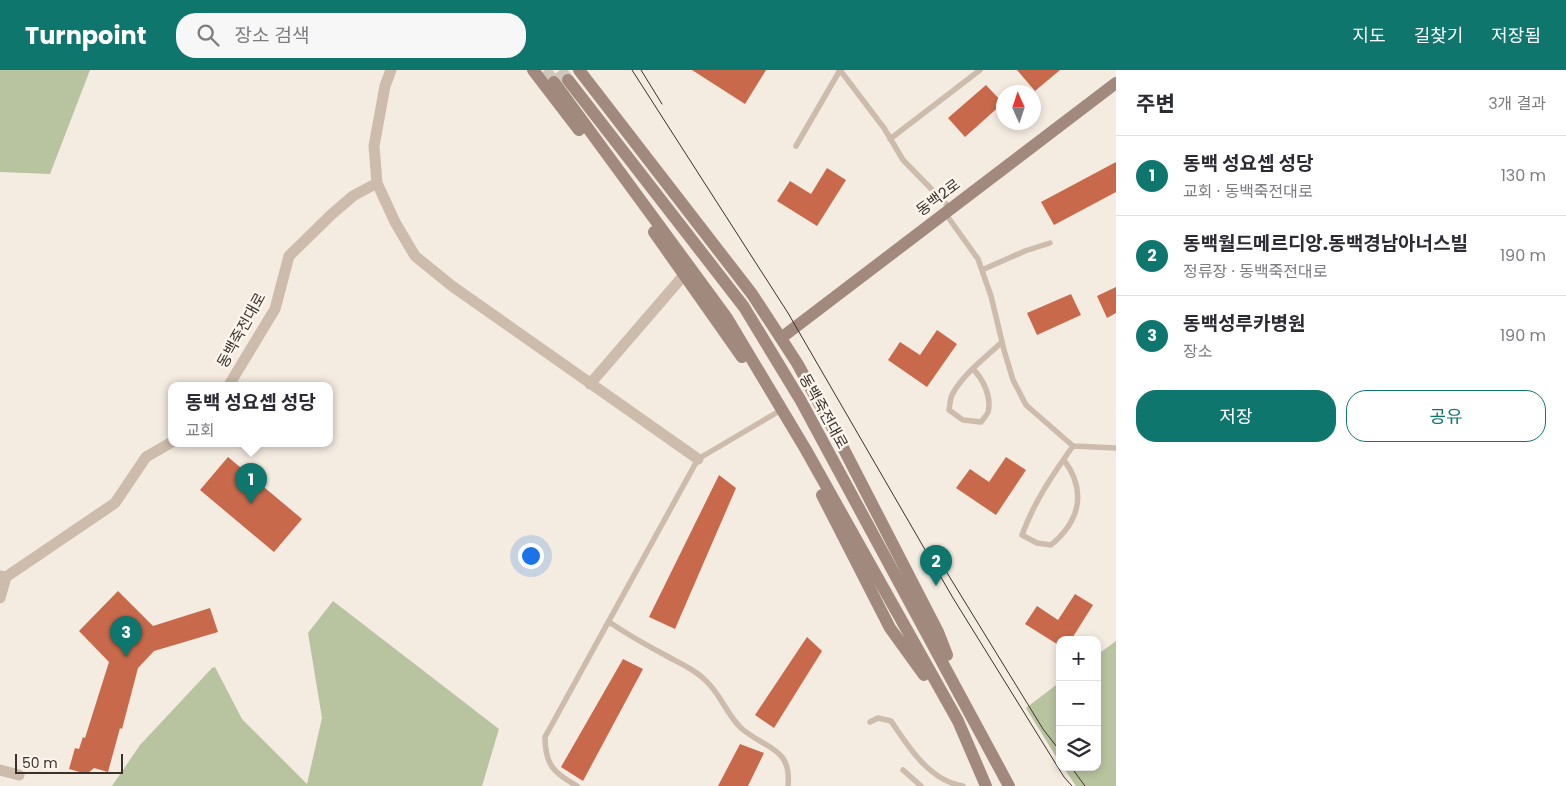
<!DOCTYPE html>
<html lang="ko">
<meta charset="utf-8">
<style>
:root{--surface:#fff;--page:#f7f7f7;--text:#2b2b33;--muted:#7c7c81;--line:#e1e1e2;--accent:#0f766e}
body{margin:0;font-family:Poppins,"Noto Sans KR",sans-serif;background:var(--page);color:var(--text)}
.controls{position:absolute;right:15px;bottom:15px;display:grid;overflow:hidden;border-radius:10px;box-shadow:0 2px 8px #0003}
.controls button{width:45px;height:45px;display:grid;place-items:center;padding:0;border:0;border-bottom:1px solid var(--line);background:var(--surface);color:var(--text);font:25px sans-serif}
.compass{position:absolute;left:996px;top:15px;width:45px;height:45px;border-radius:50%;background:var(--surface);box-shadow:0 2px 8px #0003;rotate:357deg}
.scale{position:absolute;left:15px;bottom:12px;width:108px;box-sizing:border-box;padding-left:5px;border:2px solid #3b302b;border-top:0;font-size:14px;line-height:18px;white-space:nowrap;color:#3b302b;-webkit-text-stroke:4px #fbf5ee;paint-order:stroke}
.you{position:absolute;left:530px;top:485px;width:18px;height:18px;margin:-12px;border:4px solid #fff;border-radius:50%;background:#1a73e8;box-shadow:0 0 0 8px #1a73e833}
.badge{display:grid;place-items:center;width:32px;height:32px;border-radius:50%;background:var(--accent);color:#fff;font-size:16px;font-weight:700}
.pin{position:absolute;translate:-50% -41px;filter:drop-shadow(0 1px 2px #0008)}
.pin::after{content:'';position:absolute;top:26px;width:18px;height:15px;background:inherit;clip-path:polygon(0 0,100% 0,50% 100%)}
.popup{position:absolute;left:168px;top:312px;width:165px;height:65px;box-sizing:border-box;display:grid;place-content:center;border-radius:10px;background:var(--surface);filter:drop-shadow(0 1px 4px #0005);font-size:16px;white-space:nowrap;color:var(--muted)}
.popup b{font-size:19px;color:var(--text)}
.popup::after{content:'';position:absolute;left:50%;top:100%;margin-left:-10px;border:10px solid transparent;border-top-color:var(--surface)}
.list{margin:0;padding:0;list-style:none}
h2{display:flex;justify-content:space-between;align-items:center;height:65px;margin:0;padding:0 20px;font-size:21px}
h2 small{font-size:16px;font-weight:400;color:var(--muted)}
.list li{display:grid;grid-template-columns:32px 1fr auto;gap:15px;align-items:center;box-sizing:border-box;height:80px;padding:0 20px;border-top:1px solid var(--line)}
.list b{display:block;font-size:19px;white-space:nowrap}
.list p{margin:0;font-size:16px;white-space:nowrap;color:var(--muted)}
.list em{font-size:16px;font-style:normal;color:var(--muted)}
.actions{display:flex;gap:10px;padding:15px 20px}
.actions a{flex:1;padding:11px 0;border:1px solid var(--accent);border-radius:20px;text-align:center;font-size:18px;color:var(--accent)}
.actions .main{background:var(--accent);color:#fff}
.icon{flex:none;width:28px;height:28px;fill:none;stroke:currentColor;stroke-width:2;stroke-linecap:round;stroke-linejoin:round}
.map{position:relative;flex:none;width:1116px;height:716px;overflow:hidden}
header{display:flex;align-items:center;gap:30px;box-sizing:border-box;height:70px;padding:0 25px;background:var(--accent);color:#fff}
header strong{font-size:24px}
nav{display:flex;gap:28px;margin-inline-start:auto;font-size:18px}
.search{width:350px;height:45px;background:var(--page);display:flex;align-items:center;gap:12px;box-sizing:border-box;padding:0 18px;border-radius:20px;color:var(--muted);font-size:19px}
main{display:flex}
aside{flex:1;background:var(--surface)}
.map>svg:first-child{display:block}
.green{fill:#b8c4a0}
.building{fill:#c8694b}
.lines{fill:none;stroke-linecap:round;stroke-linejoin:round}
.secondary-tunnel{stroke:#cfc6bd;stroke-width:12;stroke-dasharray:12 6;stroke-linecap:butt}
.lane{stroke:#cdbbac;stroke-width:5.5}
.street{stroke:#cdbbac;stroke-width:11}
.secondary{stroke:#a18a7d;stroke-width:12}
.tram{stroke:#3b302b;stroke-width:1}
.labels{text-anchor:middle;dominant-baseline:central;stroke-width:5;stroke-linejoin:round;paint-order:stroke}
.street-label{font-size:15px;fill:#3b302b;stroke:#fbf5ee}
</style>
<header>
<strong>Turnpoint</strong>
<div class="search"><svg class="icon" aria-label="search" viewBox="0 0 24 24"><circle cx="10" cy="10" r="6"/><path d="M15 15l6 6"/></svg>장소 검색</div>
<nav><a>지도</a><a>길찾기</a><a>저장됨</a></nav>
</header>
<main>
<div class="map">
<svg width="1116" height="716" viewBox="0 0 1116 716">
<rect width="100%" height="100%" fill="#f4ebe1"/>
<!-- green -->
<path class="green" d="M 0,0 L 90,0 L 50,104 L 0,102 Z
M 333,531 L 499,659 L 482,716 L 112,716 L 140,675 L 212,598 L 215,597 L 242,649 L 307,714 L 322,648 L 308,563 Z
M 1116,571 L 1116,716 L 1076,716 L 1063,697 L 1097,697 L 1097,585 Z
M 1060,612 L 1060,693 L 1026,638 Z"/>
<!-- building -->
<path class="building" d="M 692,0 L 766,0 L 745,34 Z
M 1017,0 L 1060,0 L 1035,21 Z
M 986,15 L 1003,33 L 965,67 L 948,48 Z
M 1116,92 L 1116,122 L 1054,155 L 1041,132 Z
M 827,98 L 846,110 L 817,156 L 777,131 L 790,111 L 811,124 Z
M 1116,217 L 1116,243 L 1107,248 L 1097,226 Z
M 1071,224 L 1081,245 L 1037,265 L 1027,243 Z
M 937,260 L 957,274 L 927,317 L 888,290 L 900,272 L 920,285 Z
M 228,387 L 302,449 L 274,482 L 200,420 Z
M 1006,387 L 1026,400 L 996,445 L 956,418 L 970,399 L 989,412 Z
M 719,405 L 736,418 L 675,559 L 649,547 Z
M 118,521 L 153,556 L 210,538 L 218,562 L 154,581 L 138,598 L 122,659 L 120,658 L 108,702 L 94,698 L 87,704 L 69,699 L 75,678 L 79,679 L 83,667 L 85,668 L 109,592 L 79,561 Z
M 1075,524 L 1093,535 L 1071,570 L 1060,570 L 1060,576 L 1025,554 L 1037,536 L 1058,550 Z
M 807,567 L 822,581 L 774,658 L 755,645 Z
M 623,589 L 643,599 L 583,711 L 561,697 Z
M 740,674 L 764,683 L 748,716 L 718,716 Z"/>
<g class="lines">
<!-- secondary-tunnel -->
<path class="secondary-tunnel" d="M 545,0 L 554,12
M 560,0 L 568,10"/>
<!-- lane -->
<path class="lane" d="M 840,0 L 884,58 L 903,90 L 950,138
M 890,69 L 980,0
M 796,76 L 840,0
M 945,143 L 978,189 L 991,226 L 1004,280 L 1013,310 L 1026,335 L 1073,376 L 1116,378
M 982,200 L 1025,181 L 1050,173
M 973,299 C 983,309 992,327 988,342 C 987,345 983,349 981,352 L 963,350 L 949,340 C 950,335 950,329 952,325 C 963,304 985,288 1002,272
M 1064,390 C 1087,421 1080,451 1051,475 L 1037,473 L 1022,465 C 1034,432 1053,404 1073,376
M 609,552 C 627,564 646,575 665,585 C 679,593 696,600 707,612 C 721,625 727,645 741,658 C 765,679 792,677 788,716
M 870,652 L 878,648 L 891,651 C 909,678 930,711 963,716
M 903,700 L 921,716
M 577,716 C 554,703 545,695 545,667 L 698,389 L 776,343"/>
<!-- street -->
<path class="street" d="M 391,0 L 385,16 L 374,76 L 377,113 L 395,152 L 415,186 L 452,216 L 698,389
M 590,314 L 684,205
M 229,315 L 275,239 L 289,186 L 332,144 L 353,126 L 377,113
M 0,506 L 6,507 L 115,433 L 146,387 L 172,372
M 0,528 L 6,507
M 0,700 L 19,705"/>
<!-- secondary -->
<path class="secondary" d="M 533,0 L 579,60
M 579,0 L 752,224 L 797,293 L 836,364 L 938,562 L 947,585
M 568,10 L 744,237 L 801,331 L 1009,716
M 554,12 L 727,248 L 806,380 L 958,651 L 986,716
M 654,162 L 742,287
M 781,268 L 1116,13
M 822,425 L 890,558 L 924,605"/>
<!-- tram -->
<path class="tram" d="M 632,0 L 788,243 L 953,528 L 1064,707 L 1072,716
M 641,0 L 662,34
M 933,480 L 1043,659 L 1060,681
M 1071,697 L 1085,716"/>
</g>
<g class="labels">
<!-- street labels -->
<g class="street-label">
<text transform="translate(938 127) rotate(-37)">동백2로</text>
<text transform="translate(241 260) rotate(-61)">동백죽전대로</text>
<text transform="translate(824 341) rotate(61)">동백죽전대로</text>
</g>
</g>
</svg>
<div class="controls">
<button>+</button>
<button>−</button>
<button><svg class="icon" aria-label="layers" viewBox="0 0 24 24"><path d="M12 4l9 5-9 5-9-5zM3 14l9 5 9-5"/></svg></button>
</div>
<svg class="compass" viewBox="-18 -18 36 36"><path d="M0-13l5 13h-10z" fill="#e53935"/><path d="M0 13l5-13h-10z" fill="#7c7c81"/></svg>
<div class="scale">50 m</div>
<div class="you"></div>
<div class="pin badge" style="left:251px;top:434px">1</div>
<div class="popup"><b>동백 성요셉 성당</b>교회</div>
<div class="pin badge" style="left:936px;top:516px">2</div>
<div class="pin badge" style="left:126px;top:587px">3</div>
</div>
<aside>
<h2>주변<small>3개 결과</small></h2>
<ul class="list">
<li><span class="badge">1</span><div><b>동백 성요셉 성당</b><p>교회 · 동백죽전대로</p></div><em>130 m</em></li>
<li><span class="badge">2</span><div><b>동백월드메르디앙.동백경남아너스빌</b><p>정류장 · 동백죽전대로</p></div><em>190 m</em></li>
<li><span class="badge">3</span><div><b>동백성루카병원</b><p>장소</p></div><em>190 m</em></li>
</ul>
<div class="actions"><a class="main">저장</a><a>공유</a></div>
</aside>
</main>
